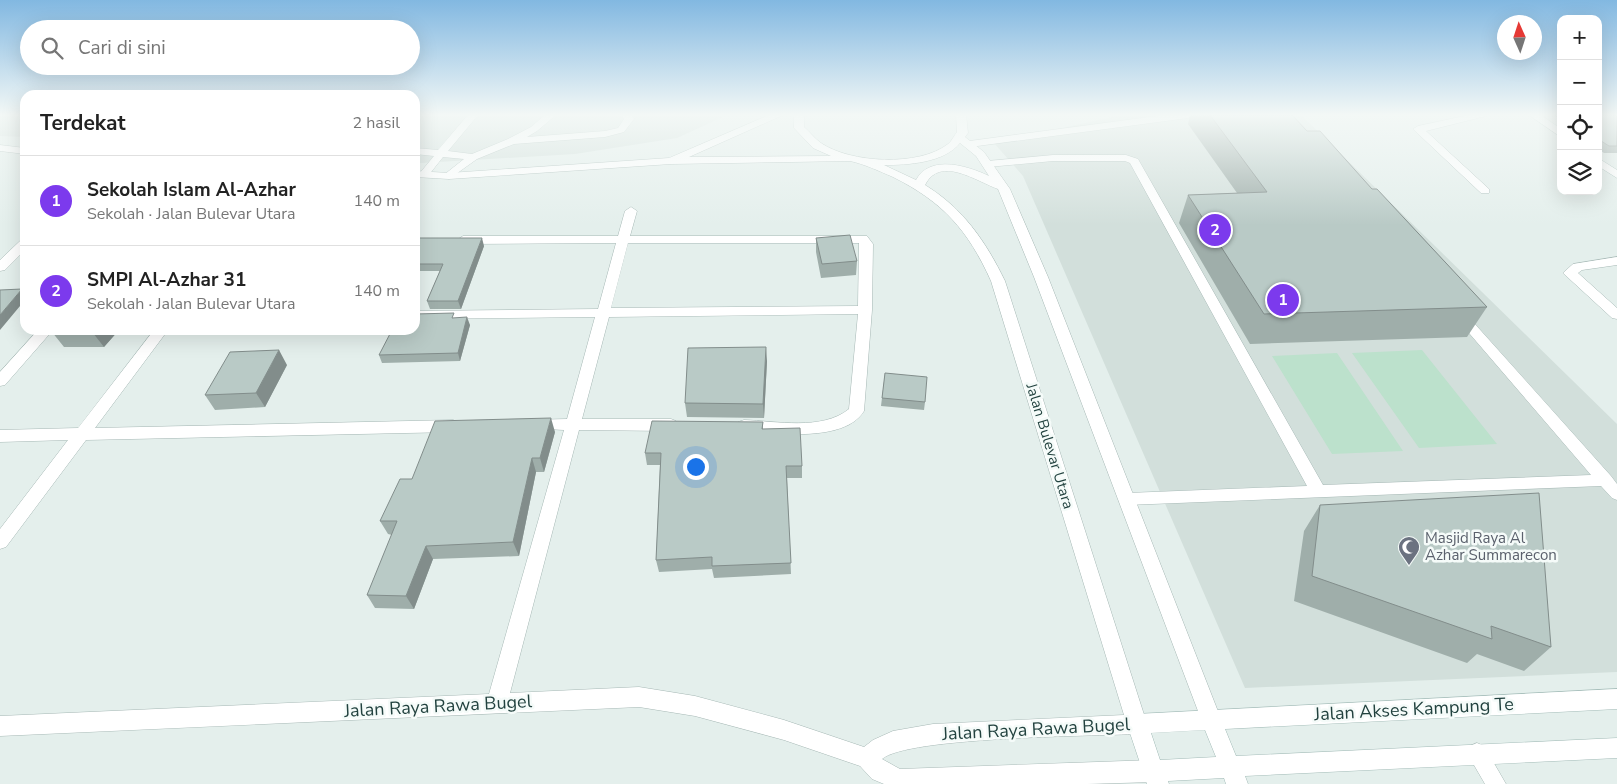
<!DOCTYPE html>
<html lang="id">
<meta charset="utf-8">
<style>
:root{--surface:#fff;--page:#f2f2f2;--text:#222;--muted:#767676;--line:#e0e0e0;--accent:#7c3aed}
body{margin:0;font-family:"Nunito Sans",sans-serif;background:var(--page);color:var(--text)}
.controls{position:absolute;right:15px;top:15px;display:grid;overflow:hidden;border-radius:10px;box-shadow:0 5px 20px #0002}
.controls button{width:45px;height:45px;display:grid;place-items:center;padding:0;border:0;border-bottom:1px solid var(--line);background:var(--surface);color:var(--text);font:25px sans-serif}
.compass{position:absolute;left:1497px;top:15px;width:45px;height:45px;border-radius:50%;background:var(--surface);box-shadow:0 5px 20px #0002;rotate:357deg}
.you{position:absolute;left:695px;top:466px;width:18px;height:18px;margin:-12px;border:4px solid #fff;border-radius:50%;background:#1a73e8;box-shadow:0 0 0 8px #1a73e833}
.badge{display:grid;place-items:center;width:32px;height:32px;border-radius:50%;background:var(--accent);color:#fff;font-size:16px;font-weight:700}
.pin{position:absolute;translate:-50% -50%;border:2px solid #fff;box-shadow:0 1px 5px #0006}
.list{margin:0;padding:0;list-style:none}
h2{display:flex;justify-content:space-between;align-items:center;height:65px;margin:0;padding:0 20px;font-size:21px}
h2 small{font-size:16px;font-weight:400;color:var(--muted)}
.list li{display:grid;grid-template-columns:32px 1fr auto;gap:15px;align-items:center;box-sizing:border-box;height:90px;padding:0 20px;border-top:1px solid var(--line)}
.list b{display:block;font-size:19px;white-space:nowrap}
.list p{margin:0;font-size:16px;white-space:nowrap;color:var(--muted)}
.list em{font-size:16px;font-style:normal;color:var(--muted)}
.icon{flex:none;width:28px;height:28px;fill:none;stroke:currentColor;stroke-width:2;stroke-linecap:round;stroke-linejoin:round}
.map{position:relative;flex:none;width:1617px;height:784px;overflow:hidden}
.search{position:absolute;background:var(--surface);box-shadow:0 5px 20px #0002;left:20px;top:20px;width:400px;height:55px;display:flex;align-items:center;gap:12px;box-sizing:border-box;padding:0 18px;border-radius:28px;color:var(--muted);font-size:19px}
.panel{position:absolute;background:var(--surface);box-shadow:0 5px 20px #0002;left:20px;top:90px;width:400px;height:245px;border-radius:15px}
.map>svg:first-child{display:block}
.built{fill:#d2dfdb}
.green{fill:#bce1cc}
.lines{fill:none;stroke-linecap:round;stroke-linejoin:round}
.lane-casing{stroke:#a6b8b5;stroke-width:1}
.street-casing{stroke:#a6b8b5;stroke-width:1}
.secondary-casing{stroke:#a2bbb7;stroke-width:1}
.lane{fill:#fff;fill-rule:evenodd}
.street{fill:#fff;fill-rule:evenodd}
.secondary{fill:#fff;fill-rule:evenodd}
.wall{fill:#9faeaa}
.shaded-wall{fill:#828d8b}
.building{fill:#b9cac6;stroke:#828d8b}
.labels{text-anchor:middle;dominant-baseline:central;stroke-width:5;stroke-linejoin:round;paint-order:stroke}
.street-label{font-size:15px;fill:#22423f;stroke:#f5fbf9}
.worship-label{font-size:15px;fill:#5b616d;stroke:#f5fbf9;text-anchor:start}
.near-street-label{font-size:18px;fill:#22423f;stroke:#f5fbf9}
</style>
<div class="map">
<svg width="1617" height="784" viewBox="0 0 1617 784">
<rect width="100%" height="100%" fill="#e4efec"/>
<!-- built -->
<path class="built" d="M 0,115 L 25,115 L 25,137 L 0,136 Z
M 415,115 L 719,115 L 723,117 L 677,138 L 575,154 L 421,163 L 415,162 Z
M 1121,115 L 1301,115 L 1617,424 L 1617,672 L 1245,688 L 1023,176 L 994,143 Z"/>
<!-- green -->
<path class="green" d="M 1422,350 L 1497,444 L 1419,448 L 1352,353 Z
M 1337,353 L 1403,451 L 1332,454 L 1272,356 Z"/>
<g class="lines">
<!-- lane casing -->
<g class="lane-casing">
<path id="lane" d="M 468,115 L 478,115 L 448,151 L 472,154 L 508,139 L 531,127 L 545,115 L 556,115 L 537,131 L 527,137 L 605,131 L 618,128 L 624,119 L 622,115 L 632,115 L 634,119 L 624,132 L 605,137 L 514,144 L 477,159 L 449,179 L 444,176 L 445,174 L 464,159 L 443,157 L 428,176 L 420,176 L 419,174 L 434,156 L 415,154 L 415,148 L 438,150 Z
M 1165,115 L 1193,115 L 1188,118 L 970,147 L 965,144 L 970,141 Z
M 1053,155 L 1126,155 L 1138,159 L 1323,485 L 1591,475 L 1457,319 L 1455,316 L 1457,313 L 1465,313 L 1611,476 L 1617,484 L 1617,500 L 1612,498 L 1601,486 L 1127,505 L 1122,503 L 1119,499 L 1122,495 L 1127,493 L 1307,486 L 1130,163 L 1125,161 L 1053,161 L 988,167 L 983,164 L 988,161 Z
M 1477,743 L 1484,746 L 1506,784 L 1485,784 L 1467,753 L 1470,746 Z"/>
</g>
<!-- street casing -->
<g class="street-casing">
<path id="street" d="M 769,115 L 783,115 L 689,157 L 831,156 L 813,148 L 794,128 L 794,115 L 804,115 L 804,127 C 810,132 815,139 821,143 C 850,163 919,167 948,144 C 951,142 954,136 957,132 L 956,115 L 966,115 L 968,133 L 965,137 L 984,152 L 1010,189 L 1048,277 L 1221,719 L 1218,726 L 1211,729 L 1204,726 L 1201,719 L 1034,277 L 998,189 C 976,181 940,155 925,185 C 963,208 986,242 1005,281 L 1147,724 L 1144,731 L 1137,734 C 1094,736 907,737 882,759 L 900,769 L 1153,760 L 1161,763 L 1164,771 L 1161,779 L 1153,782 L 1087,784 L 884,784 L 872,779 L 860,766 L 784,740 L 695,716 L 639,707 L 0,736 L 0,716 L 489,694 L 564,430 L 529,428 L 526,424 L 529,420 L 567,419 L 595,317 L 415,319 L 415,311 L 598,309 L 616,243 L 463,244 L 457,240 L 463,236 L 618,236 L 625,211 L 631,207 L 637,211 L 630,236 L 867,236 L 873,244 L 872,310 L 864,411 C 845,443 775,433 744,432 L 738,430 L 736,426 L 738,422 L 744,420 C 776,421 822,431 849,409 L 858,314 L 609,317 L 582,419 L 671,419 L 676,421 L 679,425 L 676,429 L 671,431 L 579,430 L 510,693 L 639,687 L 695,696 L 784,720 L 864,747 L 873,740 L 893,731 L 933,724 L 1124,715 L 991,281 C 968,230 943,202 893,177 C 879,171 864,164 850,161 L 671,164 L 449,179 L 415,177 L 415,171 L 449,173 L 669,158 ZM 960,143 L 976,156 L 989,176 C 968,166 930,154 916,180 L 884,165 C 908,165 944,163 960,143 ZM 628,243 L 859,243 L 858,306 L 611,308 Z
M 1469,115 L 1490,115 L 1426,131 L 1489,189 L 1489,193 L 1481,193 L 1413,129 L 1418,126 Z
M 0,145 L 25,148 L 25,154 L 0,151 Z
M 25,239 L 25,250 L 5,270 L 0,271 L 0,260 L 21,240 Z
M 1617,257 L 1617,265 L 1582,270 L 1578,273 L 1617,308 L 1617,319 L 1612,318 L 1563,273 L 1573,264 Z
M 38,330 L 53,330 L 5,385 L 0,386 L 0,372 Z
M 154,330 L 168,330 L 95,428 L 453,420 L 459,422 L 461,426 L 459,430 L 453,432 L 86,440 L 6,547 L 0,549 L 0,529 L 68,440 L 0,442 L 0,430 L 78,428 Z"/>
</g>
<!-- secondary casing -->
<g class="secondary-casing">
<path id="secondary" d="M 1529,115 L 1541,115 L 1561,129 L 1561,137 Z
M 1598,158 L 1617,170 L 1617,178 L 1598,166 Z
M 1617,689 L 1617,709 L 1225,729 L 1236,756 L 1617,738 L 1617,758 L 1245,776 L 1248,784 L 1226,784 L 1224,778 L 1168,781 L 1169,784 L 1147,784 L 1127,724 L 1130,717 L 1137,714 ZM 1205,730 L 1216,757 L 1160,760 L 1151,733 Z"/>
</g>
<!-- lane -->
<use href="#lane" class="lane"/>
<!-- street -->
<use href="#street" class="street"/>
<!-- secondary -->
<use href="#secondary" class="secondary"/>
</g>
<!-- wall -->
<path class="wall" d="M 1190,115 L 1292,115 L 1307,131 L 1372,189 L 1487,307 L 1467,337 L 1250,344 L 1179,223 L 1188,195 L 1237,193 L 1188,124 Z
M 1552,115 L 1561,115 L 1561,119 Z
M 1598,115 L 1617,115 L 1617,153 L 1604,153 L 1598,149 Z
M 415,238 L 484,246 L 461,309 L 430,309 L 427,301 L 440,271 L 415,271 Z
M 816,238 L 857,261 L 856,275 L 821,278 L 816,252 Z
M 456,318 L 470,325 L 460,361 L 382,363 L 379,355 Z
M 54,330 L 119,330 L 104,347 L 64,347 L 52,332 Z
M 767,361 L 764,418 L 687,417 L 685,403 Z
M 287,365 L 265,407 L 215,410 L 205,395 Z
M 885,373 L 925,402 L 924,410 L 881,406 Z
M 763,422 L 763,429 L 802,466 L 802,478 L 787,478 L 791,574 L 714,578 L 712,569 L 659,572 L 656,560 L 660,465 L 647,465 L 645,453 Z
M 555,432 L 544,472 L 536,472 L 519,556 L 433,559 L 414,609 L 375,608 L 367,595 L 392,535 L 388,534 L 380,521 L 412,479 Z
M 1320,505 L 1551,647 L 1524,671 L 1477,654 L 1467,663 L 1294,601 L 1304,531 Z"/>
<!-- shaded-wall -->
<path class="shaded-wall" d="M 482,238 L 484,246 L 461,309 L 458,301 Z
M 22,289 L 25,293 L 25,300 L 0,330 L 0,315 Z
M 467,317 L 470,325 L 460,361 L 458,353 Z
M 96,330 L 119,330 L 104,347 L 93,333 Z
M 766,347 L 767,361 L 764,418 L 763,404 Z
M 279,350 L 287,365 L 265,407 L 256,393 Z
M 551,418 L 555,432 L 544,472 L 540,458 Z
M 532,458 L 536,472 L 519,556 L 513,542 Z
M 426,546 L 433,559 L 414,609 L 406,596 Z"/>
<!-- building -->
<path class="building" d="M 1210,115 L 1292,115 L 1307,131 L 1320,131 L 1372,189 L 1377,189 L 1487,307 L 1264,314 L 1188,195 L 1267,192 Z
M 1598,115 L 1617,115 L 1617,146 L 1609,146 L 1598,139 Z
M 850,235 L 857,261 L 822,264 L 816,238 Z
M 415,238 L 482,238 L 458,301 L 427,301 L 443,264 L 415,264 Z
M 22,289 L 0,315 L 0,290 Z
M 454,313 L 452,318 L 467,317 L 458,353 L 379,355 L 392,330 L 415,330 L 415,314 Z
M 54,330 L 96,330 L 93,333 L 52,332 Z
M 766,347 L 763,404 L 685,403 L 688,348 Z
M 279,350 L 256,393 L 205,395 L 230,352 Z
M 885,373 L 927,377 L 925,402 L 882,398 Z
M 551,418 L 540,458 L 532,458 L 513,542 L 426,546 L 406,596 L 367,595 L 397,521 L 380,521 L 400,479 L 412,479 L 435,421 Z
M 652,421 L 763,422 L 762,429 L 800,428 L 802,466 L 786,466 L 791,563 L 712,566 L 712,557 L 656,560 L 661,453 L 645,453 Z
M 1539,493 L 1551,647 L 1491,626 L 1492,639 L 1312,576 L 1320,505 Z"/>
<!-- sky -->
<linearGradient id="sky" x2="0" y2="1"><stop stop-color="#82b8e1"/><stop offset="0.51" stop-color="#f3f8f6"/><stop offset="1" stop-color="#f3f8f6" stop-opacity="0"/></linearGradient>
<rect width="1617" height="225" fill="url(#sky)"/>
<!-- icons -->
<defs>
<g id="mosque-pin" transform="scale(1.125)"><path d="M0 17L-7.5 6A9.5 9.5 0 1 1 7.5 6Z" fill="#6b7280" stroke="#f5fbf9"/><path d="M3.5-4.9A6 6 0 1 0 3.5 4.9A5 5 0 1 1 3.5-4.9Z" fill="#fff"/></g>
</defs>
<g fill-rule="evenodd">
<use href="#mosque-pin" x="1409" y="547"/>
</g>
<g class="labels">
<!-- street labels -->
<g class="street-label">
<text transform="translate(1050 446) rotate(73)">Jalan Bulevar Utara</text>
</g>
<!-- worship labels -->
<g class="worship-label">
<text x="1425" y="538">Masjid Raya Al<tspan x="1425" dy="17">Azhar Summarecon</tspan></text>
</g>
<!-- near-street labels -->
<g class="near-street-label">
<text transform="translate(438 706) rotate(-3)">Jalan Raya Rawa Bugel</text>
<text transform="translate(1414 709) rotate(-3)">Jalan Akses Kampung Te</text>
<text transform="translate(1036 729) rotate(-3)">Jalan Raya Rawa Bugel</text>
</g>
</g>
</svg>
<div class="controls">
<button>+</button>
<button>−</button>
<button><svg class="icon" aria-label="locate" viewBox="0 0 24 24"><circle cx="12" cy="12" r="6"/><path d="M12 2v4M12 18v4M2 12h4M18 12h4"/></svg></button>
<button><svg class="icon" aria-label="layers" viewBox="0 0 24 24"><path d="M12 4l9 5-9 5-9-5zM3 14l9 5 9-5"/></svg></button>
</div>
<svg class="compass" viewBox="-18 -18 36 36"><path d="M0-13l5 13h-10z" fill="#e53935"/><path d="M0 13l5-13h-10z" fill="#767676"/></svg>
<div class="you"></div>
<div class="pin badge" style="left:1283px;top:300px">1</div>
<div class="pin badge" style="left:1215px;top:230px">2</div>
<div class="search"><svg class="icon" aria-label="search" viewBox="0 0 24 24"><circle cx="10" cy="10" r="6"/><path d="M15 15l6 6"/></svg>Cari di sini</div>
<section class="panel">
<h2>Terdekat<small>2 hasil</small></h2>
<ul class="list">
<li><span class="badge">1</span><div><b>Sekolah Islam Al-Azhar</b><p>Sekolah · Jalan Bulevar Utara</p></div><em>140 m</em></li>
<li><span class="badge">2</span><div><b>SMPI Al-Azhar 31</b><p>Sekolah · Jalan Bulevar Utara</p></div><em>140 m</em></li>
</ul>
</section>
</div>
